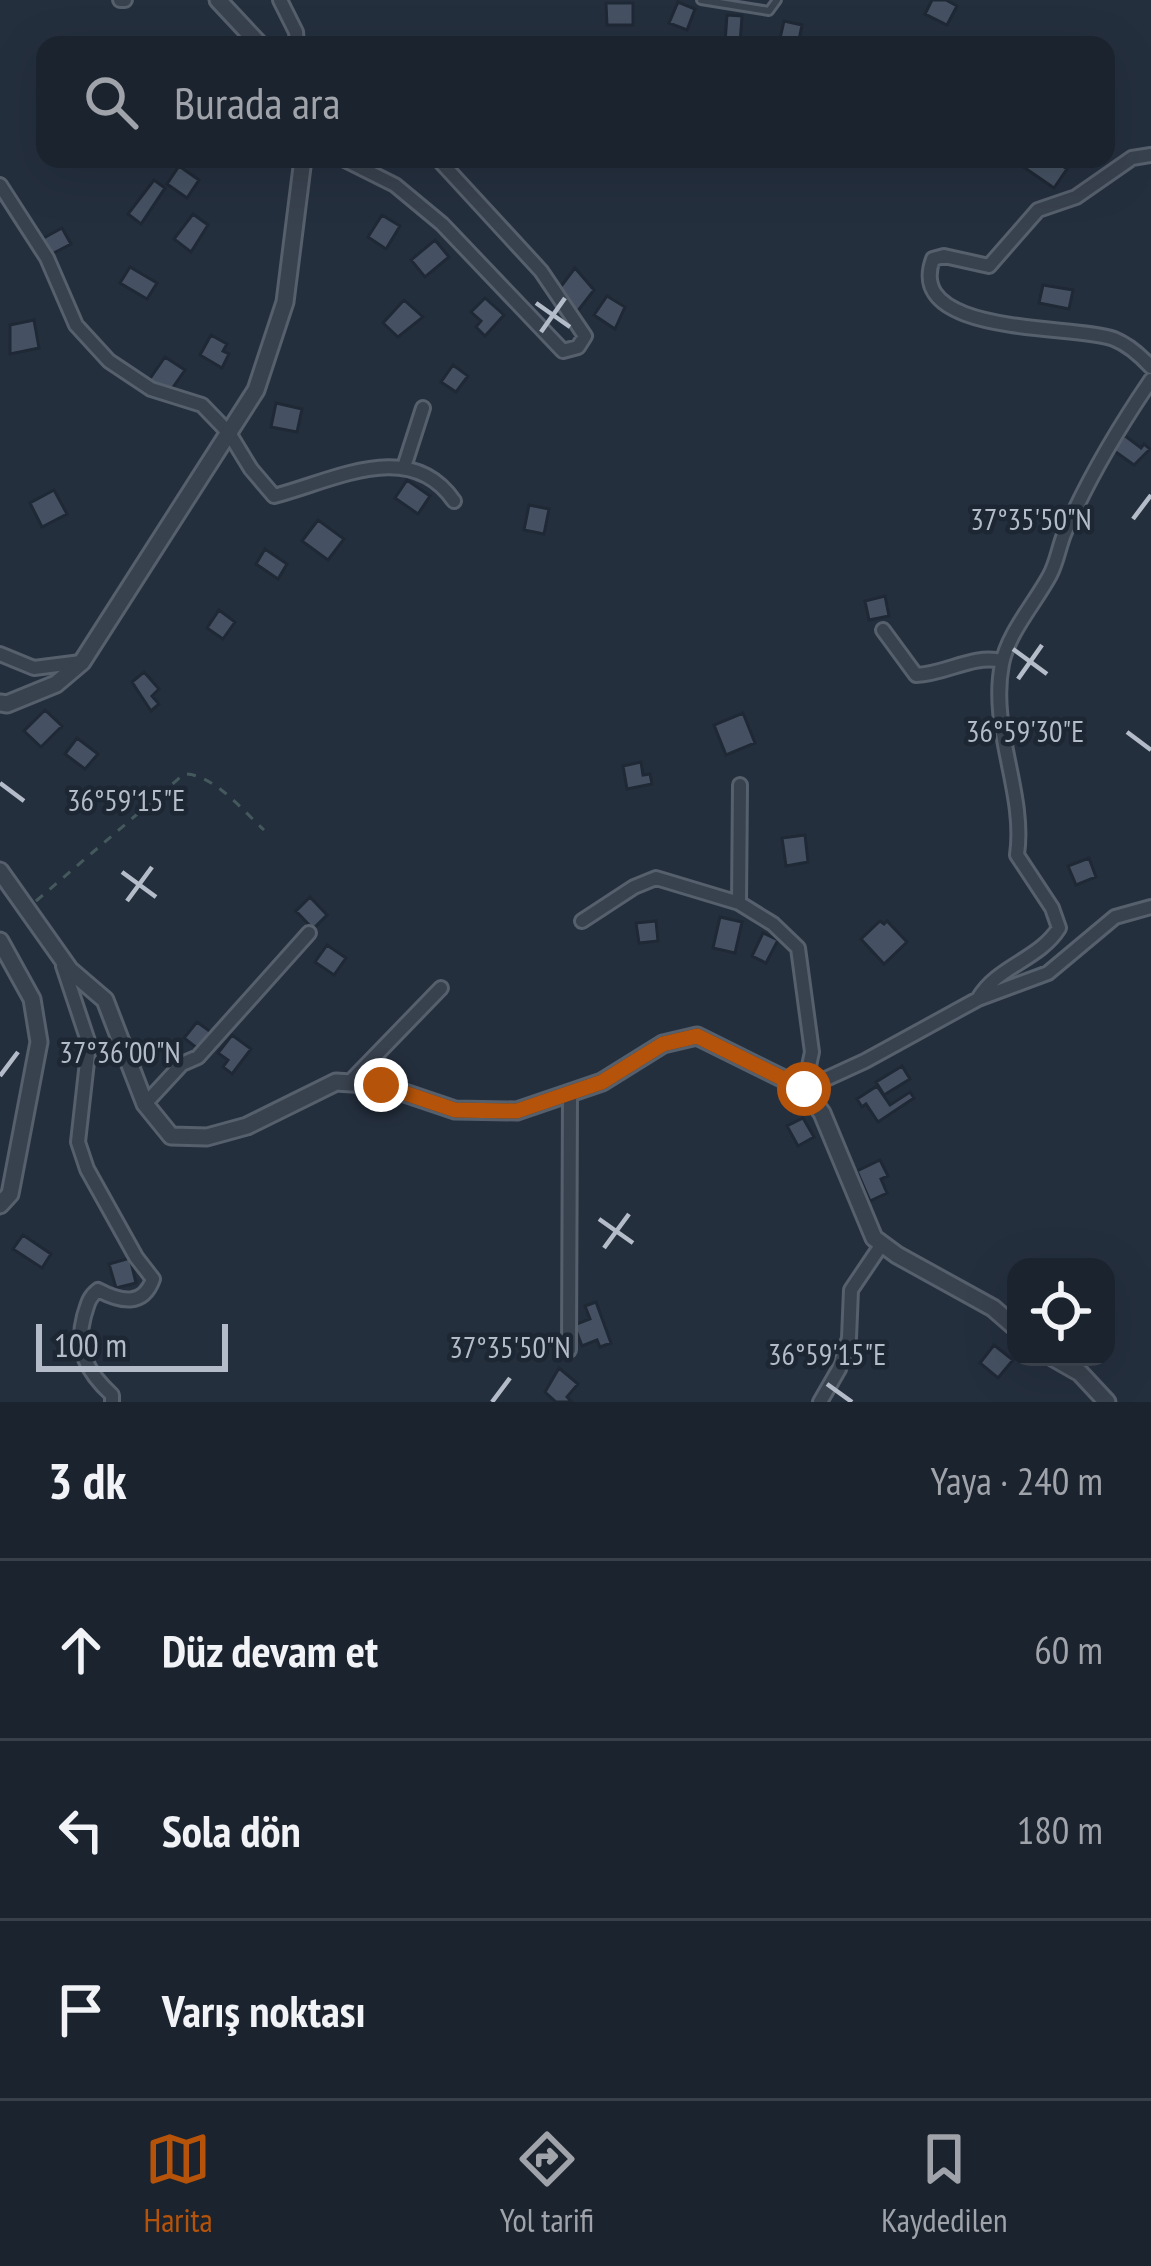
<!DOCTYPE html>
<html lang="tr">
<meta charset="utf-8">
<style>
:root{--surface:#1b232e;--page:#242b36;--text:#f1f3f6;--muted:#a0a4aa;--line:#39404a;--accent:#b45309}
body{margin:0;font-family:"PT Sans Narrow",sans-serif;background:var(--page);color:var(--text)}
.controls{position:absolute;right:36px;bottom:36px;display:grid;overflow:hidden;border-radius:24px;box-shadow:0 12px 48px #0002}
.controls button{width:108px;height:108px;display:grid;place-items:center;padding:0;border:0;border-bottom:3px solid var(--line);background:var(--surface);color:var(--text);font:60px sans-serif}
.scale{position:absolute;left:36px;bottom:30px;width:192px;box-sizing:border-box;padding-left:12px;border:6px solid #b4bcc9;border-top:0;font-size:33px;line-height:42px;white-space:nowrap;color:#b4bcc9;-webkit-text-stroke:9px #1d2633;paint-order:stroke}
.stop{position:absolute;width:36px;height:36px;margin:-27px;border:9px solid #b45309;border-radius:50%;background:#fff}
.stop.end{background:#b45309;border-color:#fff;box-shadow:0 3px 12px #0008}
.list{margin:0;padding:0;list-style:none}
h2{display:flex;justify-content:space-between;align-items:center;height:156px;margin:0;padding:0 48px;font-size:51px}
h2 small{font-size:39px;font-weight:400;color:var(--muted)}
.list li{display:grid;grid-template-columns:78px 1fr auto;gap:36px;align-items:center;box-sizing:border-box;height:180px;padding:0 48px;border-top:3px solid var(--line)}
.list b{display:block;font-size:45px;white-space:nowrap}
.list em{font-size:39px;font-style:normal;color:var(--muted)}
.icon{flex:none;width:66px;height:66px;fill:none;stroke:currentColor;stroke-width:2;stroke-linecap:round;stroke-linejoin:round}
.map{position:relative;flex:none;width:1151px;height:1402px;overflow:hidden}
.search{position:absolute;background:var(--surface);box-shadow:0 12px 48px #0002;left:36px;right:36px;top:36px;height:132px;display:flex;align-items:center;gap:30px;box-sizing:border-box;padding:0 42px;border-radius:24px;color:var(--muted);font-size:45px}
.sheet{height:696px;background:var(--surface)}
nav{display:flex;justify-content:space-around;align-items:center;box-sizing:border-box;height:168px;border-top:3px solid var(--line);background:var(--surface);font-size:33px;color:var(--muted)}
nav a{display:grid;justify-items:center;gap:6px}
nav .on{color:var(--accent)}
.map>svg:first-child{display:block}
.building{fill:#455162;stroke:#1f2835;stroke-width:3}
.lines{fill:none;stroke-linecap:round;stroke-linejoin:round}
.service-casing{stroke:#565f6c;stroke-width:12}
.minor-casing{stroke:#565f6c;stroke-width:18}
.tertiary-casing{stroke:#565f6c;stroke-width:21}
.path{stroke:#44595c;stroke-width:3;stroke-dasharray:9 9;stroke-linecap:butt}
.service{stroke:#38414e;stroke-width:6}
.minor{stroke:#38414e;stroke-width:12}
.tertiary{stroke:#38414e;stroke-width:15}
.route{stroke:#b45309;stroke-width:15}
.ticks{fill:none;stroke:#b4bcc9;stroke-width:4.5}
.ticks-label{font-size:30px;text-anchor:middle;fill:#b4bcc9;stroke:#1d2633;stroke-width:9;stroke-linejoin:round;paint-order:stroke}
</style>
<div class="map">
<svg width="1151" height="1402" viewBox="0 0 1151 1402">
<rect width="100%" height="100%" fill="#242f3e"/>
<!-- building -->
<path class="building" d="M 932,0 L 946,0 L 957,6 L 947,25 L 925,14 Z
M 678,2 L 695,9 L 687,30 L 669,23 Z
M 606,3 L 633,3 L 633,25 L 607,25 Z
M 727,15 L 742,16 L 740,44 L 725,43 Z
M 784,21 L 802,25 L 798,45 L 779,43 Z
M 1031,159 L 1052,159 L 1067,169 L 1054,188 L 1025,168 Z
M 179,166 L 199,180 L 187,198 L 167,184 Z
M 154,180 L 165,188 L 141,224 L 128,214 Z
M 193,214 L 208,225 L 191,252 L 174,239 Z
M 382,215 L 400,226 L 386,249 L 368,237 Z
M 62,228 L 71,244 L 48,256 L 40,240 Z
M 435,240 L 449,257 L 425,277 L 411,260 Z
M 130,267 L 157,283 L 147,299 L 120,283 Z
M 575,268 L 594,290 L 577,312 L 562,298 L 565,294 L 559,289 Z
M 1043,285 L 1073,290 L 1069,309 L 1039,303 Z
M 607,296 L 625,307 L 615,329 L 594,315 Z
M 485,298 L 504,315 L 485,336 L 476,327 L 481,321 L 471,312 Z
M 404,300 L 423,317 L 398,337 L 383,323 Z
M 34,320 L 39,348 L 10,354 L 10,325 Z
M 211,335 L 227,344 L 223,351 L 229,354 L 222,368 L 200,355 Z
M 165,357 L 185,370 L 169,393 L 149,380 Z
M 453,365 L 468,376 L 456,392 L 441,382 Z
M 276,403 L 302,409 L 297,432 L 271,427 Z
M 1124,435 L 1141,448 L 1144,444 L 1150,449 L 1134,465 L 1113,450 Z
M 407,480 L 430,496 L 418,514 L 395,498 Z
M 54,490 L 67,514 L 42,527 L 30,503 Z
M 529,505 L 549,509 L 544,534 L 524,530 Z
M 318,520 L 344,539 L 328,560 L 302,541 Z
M 265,549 L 287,564 L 278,579 L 256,564 Z
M 885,596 L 889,616 L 869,620 L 865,601 Z
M 219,610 L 235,622 L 223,639 L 207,628 Z
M 144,672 L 159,689 L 152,696 L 159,704 L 151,711 L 132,682 Z
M 45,710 L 62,726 L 41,747 L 24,731 Z
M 743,713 L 755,743 L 726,755 L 714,725 Z
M 77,738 L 98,754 L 85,769 L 65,754 Z
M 641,762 L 643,775 L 650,774 L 652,784 L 627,789 L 623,766 Z
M 805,835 L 808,862 L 786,866 L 782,838 Z
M 1089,858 L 1096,877 L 1076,885 L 1068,866 Z
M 310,897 L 327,915 L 313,929 L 296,911 Z
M 720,917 L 742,922 L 735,953 L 713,948 Z
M 656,921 L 658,941 L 639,943 L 636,923 Z
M 880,921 L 884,924 L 887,921 L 907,942 L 884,964 L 861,939 Z
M 763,933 L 778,940 L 766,963 L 752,956 Z
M 327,945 L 346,958 L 334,975 L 315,962 Z
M 197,1022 L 215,1035 L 202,1052 L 184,1038 Z
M 232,1035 L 251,1049 L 232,1074 L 223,1067 L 228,1060 L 218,1053 Z
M 902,1066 L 910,1079 L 884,1095 L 876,1082 Z
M 877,1086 L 890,1105 L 910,1092 L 914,1098 L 878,1122 L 866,1104 L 862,1107 L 857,1099 Z
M 803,1118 L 814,1137 L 798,1146 L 787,1126 Z
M 880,1160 L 888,1176 L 881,1179 L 887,1193 L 870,1201 L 857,1171 Z
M 23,1235 L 51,1254 L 42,1268 L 13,1249 Z
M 130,1258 L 136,1283 L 116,1288 L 109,1264 Z
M 596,1302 L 611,1343 L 600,1347 L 597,1340 L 582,1346 L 574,1325 L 590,1319 L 585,1306 Z
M 994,1345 L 1013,1360 L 998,1378 L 980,1363 Z
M 559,1368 L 578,1384 L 567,1397 L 572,1402 L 556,1402 L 545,1392 Z"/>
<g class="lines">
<!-- service casing -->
<g class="service-casing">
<path id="service" d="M 701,0 L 769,11 L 777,0"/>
</g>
<!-- minor casing -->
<g class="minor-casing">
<path id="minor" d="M 120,0 L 125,0
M 280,0 L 296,32 L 297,45
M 1151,155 L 1132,158 L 1076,197 L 1038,210 L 989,266 L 944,256 L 933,259 C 904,337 1074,324 1114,339 C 1129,345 1140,355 1151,367
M 343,159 L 395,185 L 442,224 L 563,351 L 578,347 L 585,336 L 541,271 L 438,159
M 0,185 L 47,258 L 76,325 L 109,361 L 151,389 L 202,405 L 229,433 L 251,469 L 274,496 C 333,481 410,437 454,501
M 404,467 L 423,408
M 883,630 L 916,675 C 947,674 972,654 1002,661
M 0,654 L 34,668 L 81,662
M 739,903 L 740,785
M 582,921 L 634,887 L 656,878 L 739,903 L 773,924 L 798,948 L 812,1052 L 804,1089
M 63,966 L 89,1044 L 78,1142 L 87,1169 L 136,1257 L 153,1279 C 143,1307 121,1302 98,1290 C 88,1298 88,1304 84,1316 C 75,1350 87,1372 112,1395 L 112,1402
M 978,999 C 997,966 1039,960 1059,928 L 1052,908 L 1017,855 C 1026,792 989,729 1002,664 C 1008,633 1035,603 1050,575 C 1057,562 1059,546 1065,532 C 1088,479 1119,427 1151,380
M 349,1083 L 441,988
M 804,1089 L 865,1061 L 978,999 L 1048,973 L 1115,917 L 1151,907
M 145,1104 L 182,1064 L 198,1057 L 309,933
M 569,1350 L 570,1093
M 820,1402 L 839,1369 L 849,1338 L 851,1290 L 882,1244"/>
</g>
<!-- tertiary casing -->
<g class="tertiary-casing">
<path id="tertiary" d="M 218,0 L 260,45
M 0,703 L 7,704 L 56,684 L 82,662 L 256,390 L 285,302 L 303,159
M 0,871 L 70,970 L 105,1000 L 145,1104 L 171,1136 L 207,1137 L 247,1126 L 336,1082 L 381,1085 L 455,1110 L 517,1111 L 602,1082 L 663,1044 L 697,1036 L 804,1089 L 822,1113 L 874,1238 L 897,1255 L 993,1308 L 1016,1328
M 0,941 L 32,999 L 39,1042 L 10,1194 L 0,1205
M 1052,1357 L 1080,1373 L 1107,1402"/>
</g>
<!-- path -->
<path class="path" d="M 36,901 L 184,774 C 214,774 243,811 264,830"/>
<!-- service -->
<use href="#service" class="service"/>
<!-- minor -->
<use href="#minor" class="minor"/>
<!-- tertiary -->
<use href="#tertiary" class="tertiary"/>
</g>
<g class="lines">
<!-- route -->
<path class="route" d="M 381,1085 L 455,1110 L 517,1111 L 602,1082 L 663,1044 L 697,1036 L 804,1089"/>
</g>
<!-- ticks -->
<path class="ticks" d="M 536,303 L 570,327M 541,332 L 565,298M 1133,519 L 1151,495M 1013,649 L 1047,674M 1018,679 L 1042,645M 1127,732 L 1151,750M 0,783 L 24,801M 122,872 L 156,897M 127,901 L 152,867M 0,1076 L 18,1052M 599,1219 L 633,1243M 604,1248 L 629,1214M 827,1384 L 852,1402M 492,1402 L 510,1378"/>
<g class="ticks-label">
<text x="1031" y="530">37°35'50"N</text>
<text x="1025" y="742">36°59'30"E</text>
<text x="126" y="811">36°59'15"E</text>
<text x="120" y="1063">37°36'00"N</text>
<text x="510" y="1358">37°35'50"N</text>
<text x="827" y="1365">36°59'15"E</text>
</g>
</svg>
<div class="controls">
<button><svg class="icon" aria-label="locate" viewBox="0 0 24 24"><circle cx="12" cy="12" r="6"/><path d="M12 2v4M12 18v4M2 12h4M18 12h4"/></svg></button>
</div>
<div class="scale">100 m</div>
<div class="stop" style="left:804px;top:1089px"></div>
<div class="stop end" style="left:381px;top:1085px"></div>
<div class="search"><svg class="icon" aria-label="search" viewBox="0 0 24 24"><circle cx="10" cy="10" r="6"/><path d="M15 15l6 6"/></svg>Burada ara</div>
</div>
<section class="sheet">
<h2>3 dk<small>Yaya · 240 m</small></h2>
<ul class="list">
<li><svg class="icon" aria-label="ahead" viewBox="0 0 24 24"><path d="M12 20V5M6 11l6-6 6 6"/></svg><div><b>Düz devam et</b></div><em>60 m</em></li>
<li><svg class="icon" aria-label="left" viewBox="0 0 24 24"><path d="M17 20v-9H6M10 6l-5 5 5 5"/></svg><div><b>Sola dön</b></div><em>180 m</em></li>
<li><svg class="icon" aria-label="arrive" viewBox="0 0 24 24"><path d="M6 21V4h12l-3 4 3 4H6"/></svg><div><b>Varış noktası</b></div></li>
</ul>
</section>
<nav>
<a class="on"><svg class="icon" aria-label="map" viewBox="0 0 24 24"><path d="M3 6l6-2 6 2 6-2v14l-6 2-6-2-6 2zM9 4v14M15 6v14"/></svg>Harita</a>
<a><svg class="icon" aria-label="directions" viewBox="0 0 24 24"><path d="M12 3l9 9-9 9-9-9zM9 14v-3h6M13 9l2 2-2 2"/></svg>Yol tarifi</a>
<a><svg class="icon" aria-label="saved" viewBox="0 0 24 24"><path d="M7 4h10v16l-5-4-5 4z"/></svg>Kaydedilen</a>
</nav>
